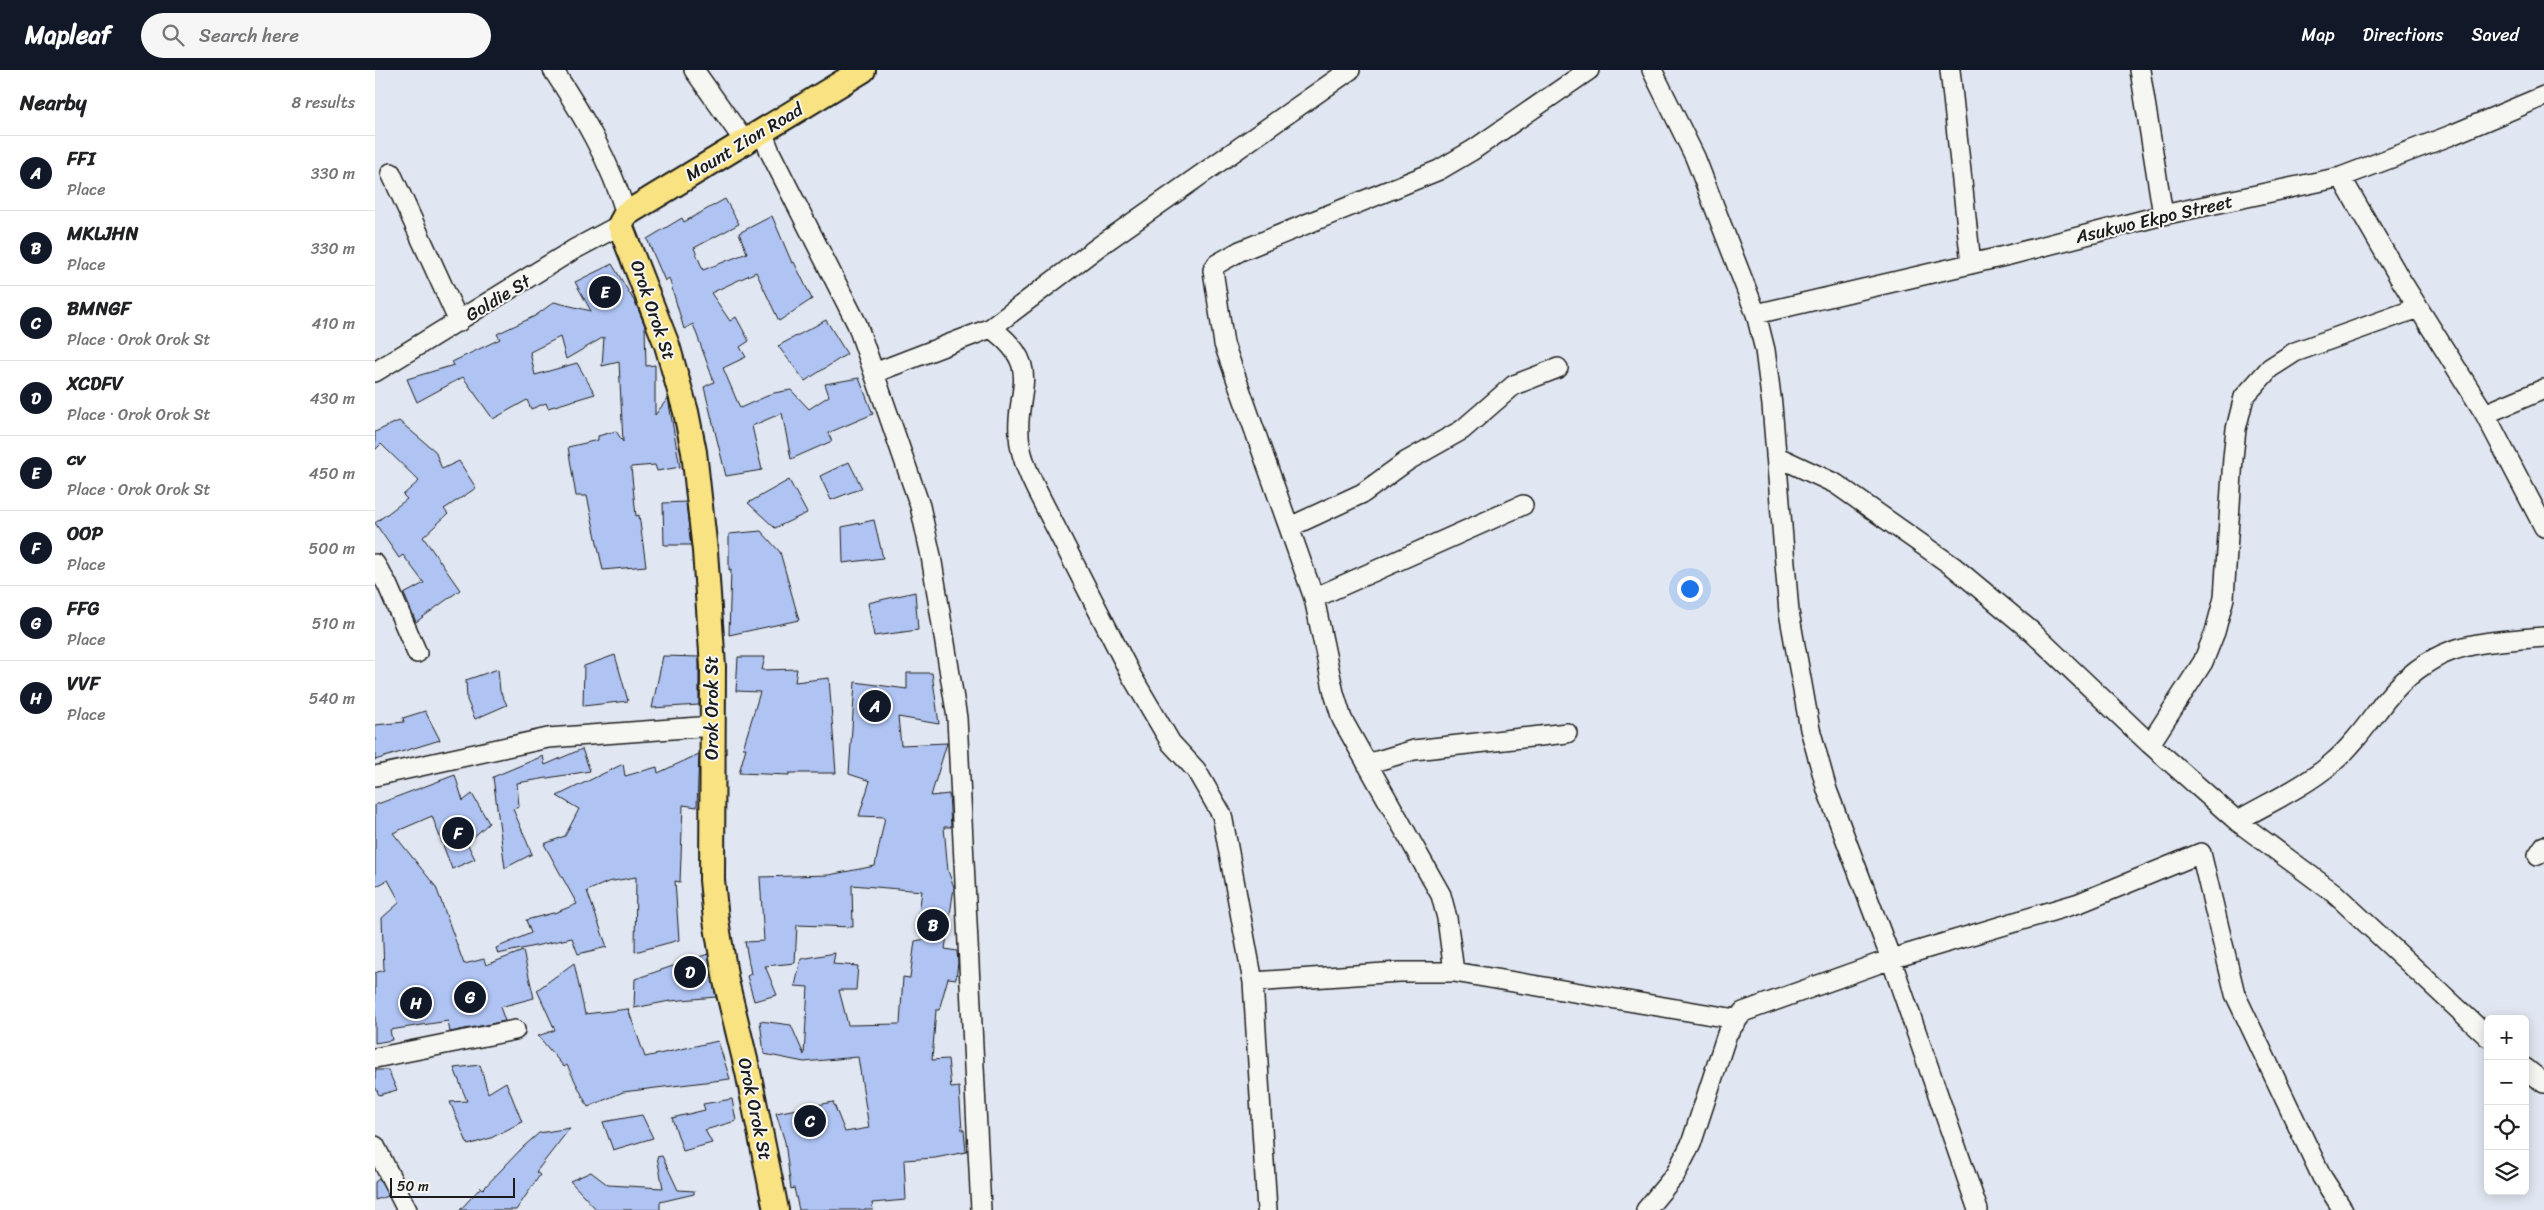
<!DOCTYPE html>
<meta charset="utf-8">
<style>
:root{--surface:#fff;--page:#f6f6f6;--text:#202124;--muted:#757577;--line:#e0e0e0;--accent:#111827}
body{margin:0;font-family:Sriracha,sans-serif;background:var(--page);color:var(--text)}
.controls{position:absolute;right:15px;bottom:15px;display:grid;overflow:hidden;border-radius:8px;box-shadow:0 2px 12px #0003}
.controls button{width:45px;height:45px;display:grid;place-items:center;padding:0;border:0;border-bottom:1px solid var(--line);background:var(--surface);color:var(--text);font:25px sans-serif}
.scale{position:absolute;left:15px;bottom:12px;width:125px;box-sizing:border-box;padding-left:5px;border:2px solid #1c1c1c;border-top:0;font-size:14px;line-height:18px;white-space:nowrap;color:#1c1c1c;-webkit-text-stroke:4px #f6f6f2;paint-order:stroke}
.you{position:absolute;left:1314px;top:518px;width:18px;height:18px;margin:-12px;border:4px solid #fff;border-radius:50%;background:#1a73e8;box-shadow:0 0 0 8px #1a73e833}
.badge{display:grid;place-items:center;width:32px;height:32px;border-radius:50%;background:var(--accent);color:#fff;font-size:16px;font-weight:700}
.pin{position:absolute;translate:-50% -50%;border:2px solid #fff;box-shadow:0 1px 5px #0006}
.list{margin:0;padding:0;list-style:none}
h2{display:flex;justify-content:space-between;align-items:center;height:65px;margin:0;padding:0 20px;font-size:21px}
h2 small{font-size:16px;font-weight:400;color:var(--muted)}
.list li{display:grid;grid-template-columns:32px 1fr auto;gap:15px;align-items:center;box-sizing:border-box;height:75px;padding:0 20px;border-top:1px solid var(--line)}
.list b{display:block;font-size:19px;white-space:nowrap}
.list p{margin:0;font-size:16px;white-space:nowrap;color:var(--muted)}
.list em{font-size:16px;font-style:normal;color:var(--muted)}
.icon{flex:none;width:28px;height:28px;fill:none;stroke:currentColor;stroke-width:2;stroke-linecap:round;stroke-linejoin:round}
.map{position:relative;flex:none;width:2169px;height:1140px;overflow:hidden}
header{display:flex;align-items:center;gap:30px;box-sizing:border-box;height:70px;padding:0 25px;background:var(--accent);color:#fff}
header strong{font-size:24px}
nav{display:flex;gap:28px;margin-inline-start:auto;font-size:18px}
.search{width:350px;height:45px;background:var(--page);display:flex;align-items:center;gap:12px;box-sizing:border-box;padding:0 18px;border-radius:28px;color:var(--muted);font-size:19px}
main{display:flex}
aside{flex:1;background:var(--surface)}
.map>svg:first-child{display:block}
.building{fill:#afc4f3;stroke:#1c1c1c}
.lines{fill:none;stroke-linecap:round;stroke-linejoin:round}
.minor-casing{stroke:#1c1c1c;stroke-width:22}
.major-casing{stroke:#1c1c1c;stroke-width:28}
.minor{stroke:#f6f6f2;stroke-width:19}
.major{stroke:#f8e281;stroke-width:24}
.labels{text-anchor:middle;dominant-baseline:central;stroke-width:4;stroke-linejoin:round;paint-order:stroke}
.street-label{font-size:18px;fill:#1c1c1c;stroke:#f6f6f2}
</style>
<header>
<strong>Mapleaf</strong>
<div class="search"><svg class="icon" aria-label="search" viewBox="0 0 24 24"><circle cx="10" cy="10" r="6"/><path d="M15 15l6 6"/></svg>Search here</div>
<nav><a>Map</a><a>Directions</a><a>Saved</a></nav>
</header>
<main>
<aside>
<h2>Nearby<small>8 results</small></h2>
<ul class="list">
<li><span class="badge">A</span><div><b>FFI</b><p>Place</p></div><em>330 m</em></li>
<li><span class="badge">B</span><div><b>MKLJHN</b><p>Place</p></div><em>330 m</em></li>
<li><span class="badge">C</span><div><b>BMNGF</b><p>Place · Orok Orok St</p></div><em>410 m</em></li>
<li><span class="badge">D</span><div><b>XCDFV</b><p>Place · Orok Orok St</p></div><em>430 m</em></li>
<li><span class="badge">E</span><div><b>cv</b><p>Place · Orok Orok St</p></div><em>450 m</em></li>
<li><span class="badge">F</span><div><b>OOP</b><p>Place</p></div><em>500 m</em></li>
<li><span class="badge">G</span><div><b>FFG</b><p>Place</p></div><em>510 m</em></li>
<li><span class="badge">H</span><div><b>VVF</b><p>Place</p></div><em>540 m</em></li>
</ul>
</aside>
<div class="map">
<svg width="2169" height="1140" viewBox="0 0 2169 1140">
<rect width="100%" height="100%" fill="#e1e7f2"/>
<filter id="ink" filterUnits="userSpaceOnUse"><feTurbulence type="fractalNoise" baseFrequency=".02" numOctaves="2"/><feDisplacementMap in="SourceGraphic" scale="10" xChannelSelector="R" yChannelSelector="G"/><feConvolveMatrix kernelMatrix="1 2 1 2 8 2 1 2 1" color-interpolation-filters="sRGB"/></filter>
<g filter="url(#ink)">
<!-- building -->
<path class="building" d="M 350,129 L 364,154 L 319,178 L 328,200 L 372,183 L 364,163 L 397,146 L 417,193 L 419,192 L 437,229 L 404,251 L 381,202 L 336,223 L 355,251 L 361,247 L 374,271 L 365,277 L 371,287 L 348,298 L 365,338 L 399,323 L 416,320 L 434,339 L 454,326 L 450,314 L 484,308 L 498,344 L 453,363 L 457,371 L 416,389 L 407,343 L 377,356 L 387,400 L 351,406 L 329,317 L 339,312 L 318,254 L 309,259 L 294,208 L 290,211 L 272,169 L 307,148 L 309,152 Z
M 237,194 L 261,234 L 270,256 L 271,296 L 280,295 L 280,345 L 293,328 L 305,397 L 282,401 L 280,395 L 256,397 L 261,446 L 264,445 L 271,496 L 228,500 L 212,426 L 201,426 L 193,377 L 223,370 L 223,366 L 241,361 L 248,372 L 244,292 L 227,296 L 229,267 L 191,289 L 185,267 L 155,282 L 160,305 L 202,293 L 220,324 L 173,338 L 171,333 L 156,339 L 152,330 L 118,349 L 88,307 L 42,332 L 32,309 L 79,295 L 77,292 L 125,269 L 122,264 L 160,246 L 179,232 L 216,241 L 200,212 Z
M 451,250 L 472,284 L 430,311 L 403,276 Z
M 24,351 L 60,381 L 67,399 L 84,391 L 101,418 L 69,439 L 73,444 L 48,467 L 85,520 L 41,552 L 29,524 L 49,513 L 28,485 L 24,488 L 0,453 L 32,429 L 28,425 L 44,411 L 6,374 L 0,380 L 0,362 Z
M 474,392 L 487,418 L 456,430 L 445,406 Z
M 414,410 L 432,443 L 400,458 L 373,433 Z
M 311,432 L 316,475 L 289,475 L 288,433 Z
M 499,450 L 508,488 L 468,493 L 467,457 Z
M 386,461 L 405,482 L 424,550 L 354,565 L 356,499 L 354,500 L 354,464 Z
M 540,522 L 543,560 L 499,566 L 493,533 Z
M 240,585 L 253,631 L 208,636 L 209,596 Z
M 288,586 L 324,587 L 324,635 L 277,638 Z
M 363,587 L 390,587 L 387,600 L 422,599 L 420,612 L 454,608 L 461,703 L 414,703 L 414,705 L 364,703 L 371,678 L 368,678 L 385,622 L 361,621 Z
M 123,599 L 125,621 L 132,635 L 100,649 L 92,630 L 91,610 Z
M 532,603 L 557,603 L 564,654 L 523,647 L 526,675 L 572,673 L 556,726 L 574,724 L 576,757 L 569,757 L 573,801 L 579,817 L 570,879 L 582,881 L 583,892 L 581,909 L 573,908 L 564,940 L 561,940 L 557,990 L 573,989 L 576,1018 L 584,1017 L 587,1060 L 589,1060 L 591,1082 L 560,1088 L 529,1090 L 531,1130 L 497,1133 L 498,1140 L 424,1140 L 419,1118 L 416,1119 L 410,1072 L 401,1043 L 458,1032 L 470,1062 L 494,1058 L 483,987 L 429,992 L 389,984 L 385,951 L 416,955 L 429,985 L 433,917 L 420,916 L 426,889 L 460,883 L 458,894 L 483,896 L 481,920 L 464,920 L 473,955 L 525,954 L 528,907 L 535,908 L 540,871 L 557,868 L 556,859 L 542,858 L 547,821 L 477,815 L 478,857 L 422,855 L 420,893 L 390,896 L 402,925 L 379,931 L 372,906 L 376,904 L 370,872 L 389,871 L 385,807 L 454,805 L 500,796 L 510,747 L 484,746 L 495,711 L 474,704 L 480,612 L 532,619 Z
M 50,641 L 65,670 L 0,690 L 0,655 L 29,652 L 28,648 Z
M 207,679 L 215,701 L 142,713 L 144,737 L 138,739 L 157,784 L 130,798 L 118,707 L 168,686 L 170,695 Z
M 324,684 L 322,737 L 308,735 L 305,812 L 300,811 L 304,870 L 260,882 L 261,807 L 233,812 L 212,821 L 232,877 L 203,884 L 197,868 L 123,884 L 121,878 L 156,863 L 151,850 L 182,842 L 202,834 L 169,774 L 190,766 L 204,739 L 182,726 L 248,694 L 250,706 L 282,697 L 283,703 Z
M 80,705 L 88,731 L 97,724 L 114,753 L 92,773 L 100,789 L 77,799 L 57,746 L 18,763 L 61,817 L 89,894 L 109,889 L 111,895 L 148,881 L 159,928 L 125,937 L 130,951 L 75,962 L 73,951 L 15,960 L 17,970 L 0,973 L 0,903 L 9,900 L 7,848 L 25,832 L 13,810 L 0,817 L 0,735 Z
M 333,884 L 341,927 L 295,931 L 259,938 L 260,909 Z
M 199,893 L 210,944 L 253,939 L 270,987 L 343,971 L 355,1009 L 248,1022 L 213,1037 L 192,995 L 189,997 L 163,966 L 180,960 L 162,920 Z
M 105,995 L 113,1023 L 131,1012 L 147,1052 L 116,1068 L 93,1075 L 75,1032 L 92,1031 L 79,998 Z
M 0,1000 L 13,1000 L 22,1020 L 4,1025 L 0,1016 Z
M 357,1029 L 361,1051 L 330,1060 L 337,1073 L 308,1081 L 297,1048 L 330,1040 L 328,1034 Z
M 267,1045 L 278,1068 L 238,1080 L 228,1052 Z
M 195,1058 L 161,1102 L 165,1105 L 141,1140 L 85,1140 L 106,1117 L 108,1119 L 148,1077 L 164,1063 Z
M 287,1086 L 303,1120 L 319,1121 L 319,1124 L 285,1132 L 285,1140 L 222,1140 L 195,1111 L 216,1102 L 233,1115 L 288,1118 L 282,1087 Z
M 4,1109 L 13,1126 L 0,1130 L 0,1112 Z"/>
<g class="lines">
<!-- minor casing -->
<g class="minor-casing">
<path id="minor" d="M 178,0 C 208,45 235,91 251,144
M 319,0 L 370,72
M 1277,0 L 1320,87 L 1381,244 L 1390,280 L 1397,335 L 1414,542 L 1435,659 L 1452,720 L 1516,889 L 1603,1140
M 1575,0 L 1596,194
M 1765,0 L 1788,145
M 387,61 L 395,82 L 482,254 L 545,436 L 556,486 L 582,648 L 606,1140
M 16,103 L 84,252
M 1966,107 L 2024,207 L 2110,344 L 2169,457
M 1381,244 L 1634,185 L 1788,145 L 1966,107 L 2074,66 L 2169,26
M 616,258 C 672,299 637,321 645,375 C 648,391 654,405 661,419 L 756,605 L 796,673 L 821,700 L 847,745 L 878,912 L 892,1140
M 0,302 L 198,180 L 245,155
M 499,303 L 616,258 L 723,177 L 975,0
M 2110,344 L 2169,319
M 1401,386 L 1461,414 L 1579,497 L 1656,561 L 1775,674 L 1862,751 L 1959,823 L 2113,967
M 915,457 L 988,423 L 1032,391 L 1087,360 L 1139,315 L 1183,298
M 0,494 L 12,514 L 42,583
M 939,528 L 1148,435
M 1775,674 L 1828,592 L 1840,562 L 1849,528 L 1858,388 L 1861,359 L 1869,327 L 1895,298 L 1920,282 L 2043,238
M 992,694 L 1039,680 L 1192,663
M 0,706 L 173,668 L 338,656
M 1862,751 C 1893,733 1929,717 1956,694 C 1977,677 1994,652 2010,631 C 2059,572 2099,573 2169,567
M 2163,785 L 2169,776
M 1079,902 L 1072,848 L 1066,825 L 967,649 L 959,623 L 939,528 L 849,274 L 838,200 L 842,194 L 865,181 L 1064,100 L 1098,80 L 1214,0
M 878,912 L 1024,902 L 1079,902 L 1361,949
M 0,988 L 140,960
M 2150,998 L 2169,1013
M 0,1076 L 32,1140
M 1271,1140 L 1300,1105 L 1316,1074 L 1352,964 L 1368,942 L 1516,889 L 1704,833 L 1826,783 L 1860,924 L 1947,1107 L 1968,1140"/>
</g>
<!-- major casing -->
<g class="major-casing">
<path id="major" d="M 401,1140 L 373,1002 L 351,911 L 341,850 L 337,810 L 338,597 L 330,481 L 319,382 L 311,342 L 292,275 L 245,155 L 251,144 L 488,0"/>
</g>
<!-- minor -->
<use href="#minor" class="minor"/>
<!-- major -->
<use href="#major" class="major"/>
</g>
</g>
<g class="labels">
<!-- street labels -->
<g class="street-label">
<text transform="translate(369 72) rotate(-31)">Mount Zion Road</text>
<text transform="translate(1779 149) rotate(-13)">Asukwo Ekpo Street</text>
<text transform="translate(123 228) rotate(-31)">Goldie St</text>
<text transform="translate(278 240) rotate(71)">Orok Orok St</text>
<text transform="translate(337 638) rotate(-90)">Orok Orok St</text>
<text transform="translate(380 1039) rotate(78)">Orok Orok St</text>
</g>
</g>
</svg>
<div class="controls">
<button>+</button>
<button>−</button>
<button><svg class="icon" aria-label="locate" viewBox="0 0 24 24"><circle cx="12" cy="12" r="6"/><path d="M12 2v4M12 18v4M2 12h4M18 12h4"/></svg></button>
<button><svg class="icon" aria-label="layers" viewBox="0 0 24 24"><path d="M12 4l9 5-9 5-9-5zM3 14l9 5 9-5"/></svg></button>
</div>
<div class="scale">50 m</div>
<div class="you"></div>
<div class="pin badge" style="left:500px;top:636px">A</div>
<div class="pin badge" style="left:558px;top:855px">B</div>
<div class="pin badge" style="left:435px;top:1051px">C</div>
<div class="pin badge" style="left:315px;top:902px">D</div>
<div class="pin badge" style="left:230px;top:222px">E</div>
<div class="pin badge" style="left:83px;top:763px">F</div>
<div class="pin badge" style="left:95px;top:927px">G</div>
<div class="pin badge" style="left:41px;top:933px">H</div>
</div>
</main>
